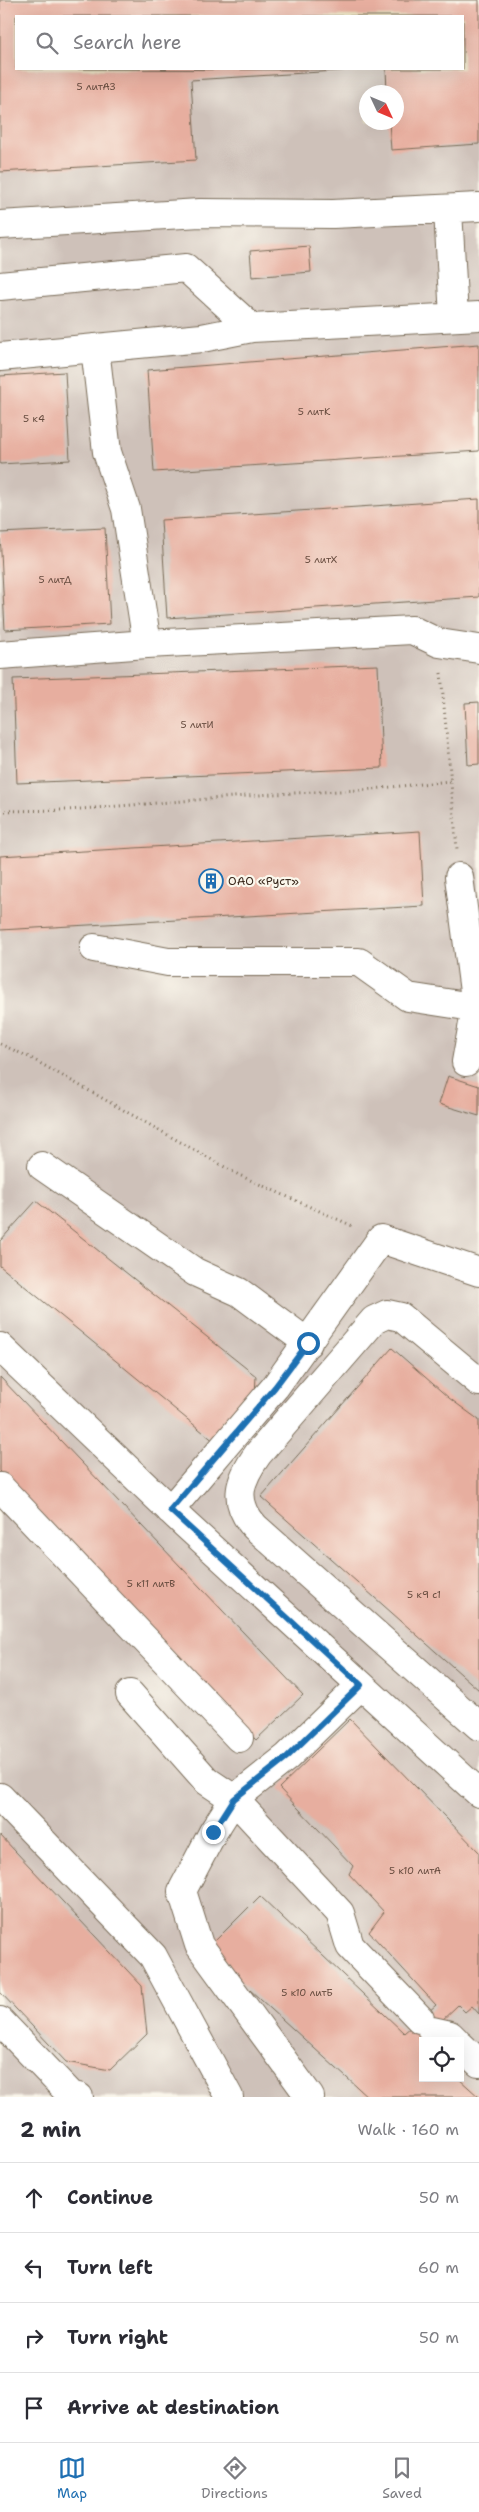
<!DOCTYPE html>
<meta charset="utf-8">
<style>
:root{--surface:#fff;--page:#f7f7f7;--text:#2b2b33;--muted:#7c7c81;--line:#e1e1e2;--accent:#1f6fb2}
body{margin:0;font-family:"Shantell Sans",sans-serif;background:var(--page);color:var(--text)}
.controls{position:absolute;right:15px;bottom:15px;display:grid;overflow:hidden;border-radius:0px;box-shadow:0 5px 20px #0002}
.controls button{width:45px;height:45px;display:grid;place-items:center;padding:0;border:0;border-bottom:1px solid var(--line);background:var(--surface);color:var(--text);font:25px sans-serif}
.compass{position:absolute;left:359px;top:85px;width:45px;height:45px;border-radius:50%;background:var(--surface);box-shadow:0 5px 20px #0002;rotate:134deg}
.stop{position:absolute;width:15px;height:15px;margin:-11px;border:4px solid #1f6fb2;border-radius:50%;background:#fff}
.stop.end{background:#1f6fb2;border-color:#fff;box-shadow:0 1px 5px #0008}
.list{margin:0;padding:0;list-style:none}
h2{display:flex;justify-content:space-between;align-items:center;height:65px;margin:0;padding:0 20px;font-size:21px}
h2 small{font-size:16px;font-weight:400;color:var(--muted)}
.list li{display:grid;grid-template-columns:32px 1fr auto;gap:15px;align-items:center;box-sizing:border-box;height:70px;padding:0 20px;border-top:1px solid var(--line)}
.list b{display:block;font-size:19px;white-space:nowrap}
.list em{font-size:16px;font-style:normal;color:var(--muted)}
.icon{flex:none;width:28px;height:28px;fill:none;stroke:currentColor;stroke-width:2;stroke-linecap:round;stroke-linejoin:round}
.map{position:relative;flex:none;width:479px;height:2097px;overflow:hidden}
.search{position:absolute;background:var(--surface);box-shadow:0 5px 20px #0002;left:15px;right:15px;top:15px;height:55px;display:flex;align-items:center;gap:12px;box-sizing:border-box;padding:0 18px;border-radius:0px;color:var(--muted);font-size:19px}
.sheet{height:345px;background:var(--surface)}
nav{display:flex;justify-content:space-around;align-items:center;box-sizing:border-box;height:70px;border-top:1px solid var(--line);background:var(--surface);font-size:14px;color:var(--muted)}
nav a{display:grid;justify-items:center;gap:2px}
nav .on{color:var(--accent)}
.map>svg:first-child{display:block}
.industrial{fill:#cec1b9;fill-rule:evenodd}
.building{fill:#e7ae9f}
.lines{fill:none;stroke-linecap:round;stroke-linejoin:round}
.minor-casing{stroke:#796b57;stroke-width:30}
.path{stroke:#796b57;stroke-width:3;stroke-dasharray:1 4;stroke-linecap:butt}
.minor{stroke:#fff;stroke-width:28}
.route{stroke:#1f6fb2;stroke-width:6}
.labels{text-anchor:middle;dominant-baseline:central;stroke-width:4.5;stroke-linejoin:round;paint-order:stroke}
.number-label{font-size:10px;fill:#664b3e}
.poi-label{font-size:12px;fill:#3b2a1e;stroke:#fbf7ec;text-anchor:start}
</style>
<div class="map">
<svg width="479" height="2097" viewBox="0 0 479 2097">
<rect width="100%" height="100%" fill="#fbf7ec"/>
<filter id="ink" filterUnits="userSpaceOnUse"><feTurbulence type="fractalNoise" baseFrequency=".02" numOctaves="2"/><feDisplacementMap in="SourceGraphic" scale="10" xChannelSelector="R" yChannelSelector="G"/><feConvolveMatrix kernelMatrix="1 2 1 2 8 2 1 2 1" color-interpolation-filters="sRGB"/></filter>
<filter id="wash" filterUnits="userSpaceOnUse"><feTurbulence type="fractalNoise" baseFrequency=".0096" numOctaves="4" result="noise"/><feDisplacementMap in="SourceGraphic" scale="20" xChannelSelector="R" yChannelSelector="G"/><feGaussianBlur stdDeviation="1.12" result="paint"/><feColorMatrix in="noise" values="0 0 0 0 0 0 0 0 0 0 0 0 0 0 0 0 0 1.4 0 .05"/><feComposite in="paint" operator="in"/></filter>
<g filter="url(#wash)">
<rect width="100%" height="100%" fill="#ebe3c2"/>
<!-- industrial -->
<path class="industrial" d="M 0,0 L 479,0 L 479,2097 L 0,2097 ZM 16,16 L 463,16 L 463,69 L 16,69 ZM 366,92 L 396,92 L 396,122 L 366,122 ZM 423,2041 L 460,2041 L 460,2078 L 423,2078 Z"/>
<g id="blocks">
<!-- building -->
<path class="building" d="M 0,0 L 479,0 L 479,144 L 391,150 L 389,122 L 396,122 L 396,92 L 387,92 L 386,69 L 463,69 L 463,16 L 16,16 L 16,69 L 353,70 L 191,80 L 196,160 L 0,172 Z
M 309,246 L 311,272 L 252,277 L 250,251 Z
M 479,344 L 479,451 L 154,472 L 147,370 Z
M 65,372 L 70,460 L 0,464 L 0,376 Z
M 479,499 L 479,597 L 167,618 L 161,520 Z
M 105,528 L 110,624 L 5,630 L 0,533 Z
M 378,665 L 382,768 L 17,783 L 13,679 Z
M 479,702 L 479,764 L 468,765 L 465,703 Z
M 420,831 L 424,906 L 0,930 L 0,856 Z
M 448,1076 L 479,1086 L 479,1116 L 439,1104 Z
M 36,1201 L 256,1376 L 255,1395 L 215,1442 L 0,1266 L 0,1241 Z
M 392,1348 L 449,1398 L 479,1420 L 479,1690 L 261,1497 Z
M 0,1377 L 303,1695 L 256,1740 L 0,1471 Z
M 350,1719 L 479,1852 L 479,2014 L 472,2006 L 465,2012 L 458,2005 L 419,2042 L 423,2046 L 423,2078 L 458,2078 L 479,2097 L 368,2097 L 239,1980 L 213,1943 L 260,1896 L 404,2033 L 436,2005 L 369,1932 L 384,1912 L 349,1874 L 353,1866 L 279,1788 Z
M 0,1835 L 142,1986 L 147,2034 L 110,2070 L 66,2062 L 0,1992 Z"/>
</g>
</g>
<g filter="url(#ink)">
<use href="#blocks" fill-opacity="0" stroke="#796b57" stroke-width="1"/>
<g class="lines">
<!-- minor casing -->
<g class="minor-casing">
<path id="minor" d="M 448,210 L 454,317
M 0,225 L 200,213 L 333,214 L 479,207
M 0,286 L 186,268 L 252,328
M 95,348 L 107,452 L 126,509 L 147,644
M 0,357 L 202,338 L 252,328 L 479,316
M 0,655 L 147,644 L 412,630 L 439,643 L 479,649
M 459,877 L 476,1007 L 466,1062
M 94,948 L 168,962 L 359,962 L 408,997 L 479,1008
M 42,1166 L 195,1272 L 239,1292 L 308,1343
M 0,1347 L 185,1524 L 479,1793
M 479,1382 L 401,1317 L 387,1314 L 374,1320 L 258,1454 C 240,1479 231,1501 255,1527 L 479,1726
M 0,1487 L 239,1738
M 170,1510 L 275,1387 L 381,1239 L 479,1272
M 130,1694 L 207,1781 L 234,1799 L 340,1913 L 350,1946 L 420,2019
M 0,1797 L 153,1956 L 229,2097
M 0,2021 L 72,2096 L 79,2097
M 432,2031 L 450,2035 L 456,2041
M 460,2045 L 479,2063
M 310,2097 L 199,1945 L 182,1891 L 213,1832 L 234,1799 L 287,1757 L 361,1685"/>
</g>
<!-- path -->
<path class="path" d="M 441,673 L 457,849
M 0,811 L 68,810 L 272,794 L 362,790 L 450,781
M 0,1044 L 29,1057 L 239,1175 L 355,1227"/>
<!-- minor -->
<use href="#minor" class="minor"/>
</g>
</g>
<g class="lines" filter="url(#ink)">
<!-- route -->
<path class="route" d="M 213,1832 L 234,1799 L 287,1757 L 361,1685 L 170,1510 L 275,1387 L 308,1343"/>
</g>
<!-- icons -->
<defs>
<g id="building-ring" transform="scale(1.25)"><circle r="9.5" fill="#fbf7ec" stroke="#1f6fb2" stroke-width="1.5"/><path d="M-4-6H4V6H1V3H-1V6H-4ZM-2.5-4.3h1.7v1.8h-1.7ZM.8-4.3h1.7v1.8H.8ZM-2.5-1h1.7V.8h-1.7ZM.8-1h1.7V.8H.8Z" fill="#1f6fb2"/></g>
</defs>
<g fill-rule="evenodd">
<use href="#building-ring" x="211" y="881"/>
</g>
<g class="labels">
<!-- number labels -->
<g class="number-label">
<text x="96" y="86">5 литАЗ</text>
<text x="314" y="411">5 литК</text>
<text x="34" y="418">5 к4</text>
<text x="321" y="559">5 литХ</text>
<text x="55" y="579">5 литД</text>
<text x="197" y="724">5 литИ</text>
<text x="151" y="1583">5 к11 литВ</text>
<text x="424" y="1594">5 к9 с1</text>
<text x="415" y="1870">5 к10 литА</text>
<text x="307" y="1992">5 к10 литБ</text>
</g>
<!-- poi labels -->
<g class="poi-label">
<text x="228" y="881">ОАО «Руст»</text>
</g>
</g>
</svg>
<div class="controls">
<button><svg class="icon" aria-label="locate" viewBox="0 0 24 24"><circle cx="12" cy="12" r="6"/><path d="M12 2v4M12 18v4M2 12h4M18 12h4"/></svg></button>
</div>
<svg class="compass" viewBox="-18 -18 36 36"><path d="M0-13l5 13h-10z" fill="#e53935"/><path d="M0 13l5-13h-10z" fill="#7c7c81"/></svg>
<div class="stop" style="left:308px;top:1343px"></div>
<div class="stop end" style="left:213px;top:1832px"></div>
<div class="search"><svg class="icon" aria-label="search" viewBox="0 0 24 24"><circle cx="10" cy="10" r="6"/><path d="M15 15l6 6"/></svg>Search here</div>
</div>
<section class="sheet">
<h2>2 min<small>Walk · 160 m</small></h2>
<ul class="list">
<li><svg class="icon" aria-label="ahead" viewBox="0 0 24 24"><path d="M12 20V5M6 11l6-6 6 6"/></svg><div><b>Continue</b></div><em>50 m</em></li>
<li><svg class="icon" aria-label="left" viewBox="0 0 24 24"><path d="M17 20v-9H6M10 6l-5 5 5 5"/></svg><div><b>Turn left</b></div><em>60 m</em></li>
<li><svg class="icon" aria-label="right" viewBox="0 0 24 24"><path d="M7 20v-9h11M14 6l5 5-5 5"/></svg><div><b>Turn right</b></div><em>50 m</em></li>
<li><svg class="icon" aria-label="arrive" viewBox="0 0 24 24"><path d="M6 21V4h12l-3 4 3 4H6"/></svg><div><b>Arrive at destination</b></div></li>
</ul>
</section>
<nav>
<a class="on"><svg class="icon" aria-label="map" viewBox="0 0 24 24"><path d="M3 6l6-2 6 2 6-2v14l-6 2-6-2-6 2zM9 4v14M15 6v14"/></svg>Map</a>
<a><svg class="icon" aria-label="directions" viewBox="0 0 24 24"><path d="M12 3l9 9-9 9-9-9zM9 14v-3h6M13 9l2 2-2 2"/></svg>Directions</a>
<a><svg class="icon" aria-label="saved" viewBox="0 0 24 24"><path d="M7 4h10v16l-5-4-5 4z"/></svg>Saved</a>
</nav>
